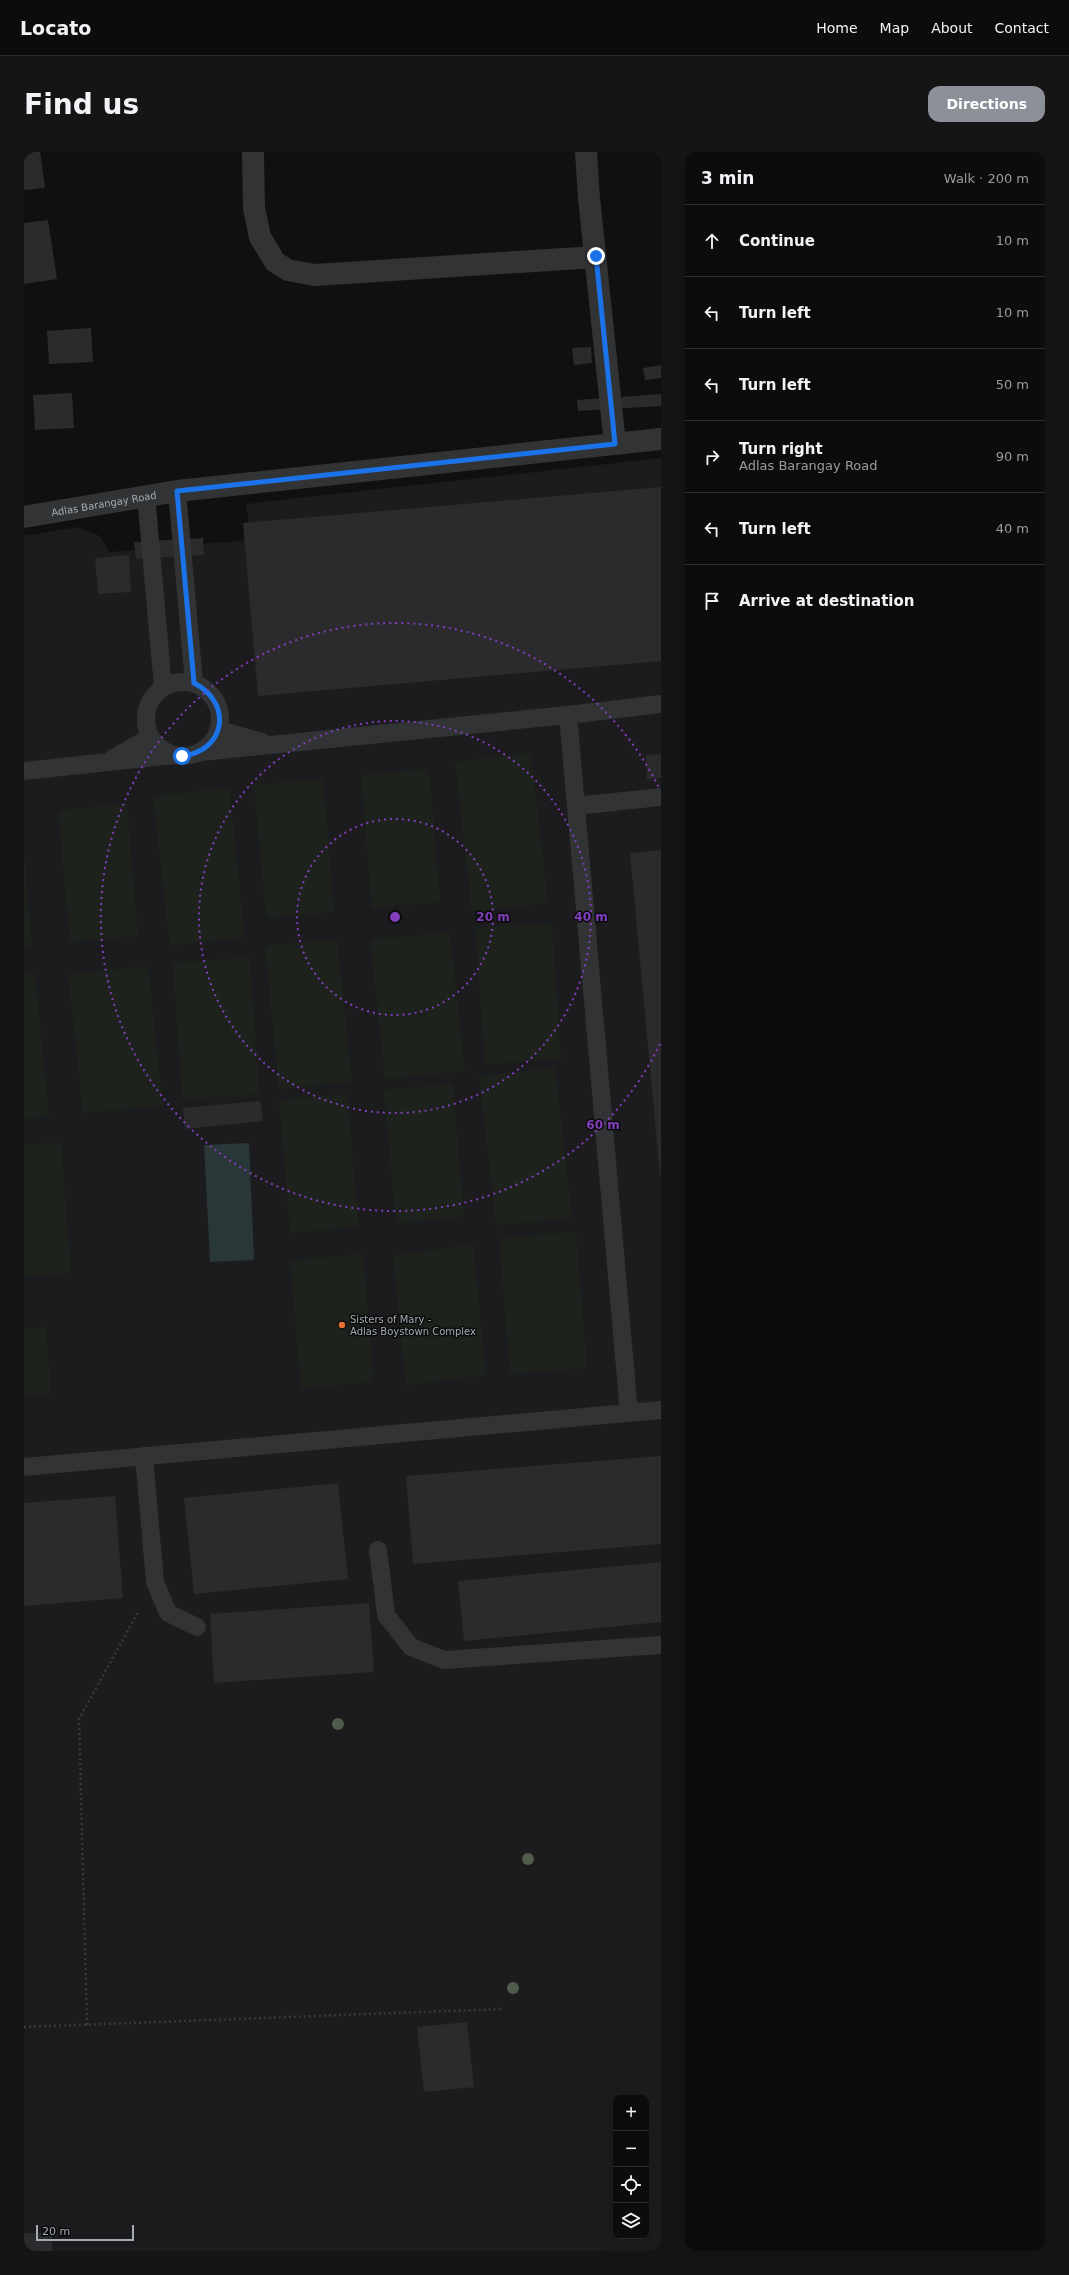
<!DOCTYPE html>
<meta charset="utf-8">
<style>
:root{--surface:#0c0c0d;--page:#151516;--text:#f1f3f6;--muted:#9a9b9d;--line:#2c2c2e;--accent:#8c9099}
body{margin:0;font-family:"DejaVu Sans",sans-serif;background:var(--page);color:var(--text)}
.controls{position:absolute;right:12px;bottom:12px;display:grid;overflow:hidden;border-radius:8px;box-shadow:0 4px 16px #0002}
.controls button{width:36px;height:36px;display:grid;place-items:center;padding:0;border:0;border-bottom:1px solid var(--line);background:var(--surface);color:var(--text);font:20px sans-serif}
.scale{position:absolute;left:12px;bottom:10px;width:98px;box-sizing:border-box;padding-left:4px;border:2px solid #a2abb1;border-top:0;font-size:11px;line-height:14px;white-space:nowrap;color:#a2abb1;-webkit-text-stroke:3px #0b0b0c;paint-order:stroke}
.stop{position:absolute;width:12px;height:12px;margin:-9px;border:3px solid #1a73e8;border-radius:50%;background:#fff}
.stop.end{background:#1a73e8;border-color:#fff;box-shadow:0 1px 4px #0008}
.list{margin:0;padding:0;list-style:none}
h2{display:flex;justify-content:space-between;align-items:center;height:52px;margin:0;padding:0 16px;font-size:17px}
h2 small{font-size:13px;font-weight:400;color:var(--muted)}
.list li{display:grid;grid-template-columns:26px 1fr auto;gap:12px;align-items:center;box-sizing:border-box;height:72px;padding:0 16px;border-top:1px solid var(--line)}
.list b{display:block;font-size:15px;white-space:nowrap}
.list p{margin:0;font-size:13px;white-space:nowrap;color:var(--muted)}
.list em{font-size:13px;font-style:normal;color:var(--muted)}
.icon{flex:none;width:22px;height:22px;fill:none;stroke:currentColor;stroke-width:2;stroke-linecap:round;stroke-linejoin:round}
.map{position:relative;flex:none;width:637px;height:2099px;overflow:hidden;border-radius:12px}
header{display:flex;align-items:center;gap:24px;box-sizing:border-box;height:56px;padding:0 20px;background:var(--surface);border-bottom:1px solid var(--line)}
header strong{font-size:19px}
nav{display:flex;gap:22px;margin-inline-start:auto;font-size:14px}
.intro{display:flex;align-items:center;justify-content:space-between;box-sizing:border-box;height:96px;padding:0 24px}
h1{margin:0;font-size:28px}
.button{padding:10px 18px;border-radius:12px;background:var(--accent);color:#fff;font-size:14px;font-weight:700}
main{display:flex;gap:24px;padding:0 24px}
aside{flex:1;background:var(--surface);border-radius:12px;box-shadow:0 4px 16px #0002}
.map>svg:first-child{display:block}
.built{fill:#1c1c1e;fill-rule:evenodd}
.green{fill:#1d231c}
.water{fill:#2a3738}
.building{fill:#2b2b2d}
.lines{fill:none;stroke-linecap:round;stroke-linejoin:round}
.path{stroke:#373a3c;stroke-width:2.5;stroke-dasharray:2 3;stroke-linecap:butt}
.lane{stroke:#313335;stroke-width:18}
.street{stroke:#313335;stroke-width:22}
.tree{fill:#4f5c4b}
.route{stroke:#1a73e8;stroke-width:5}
.ring{fill:none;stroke:#813fbd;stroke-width:2;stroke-dasharray:2 4}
.poi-dot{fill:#e27136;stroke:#0b0b0c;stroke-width:1.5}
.labels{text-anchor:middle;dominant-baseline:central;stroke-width:3;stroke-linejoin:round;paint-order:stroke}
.street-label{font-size:10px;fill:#a2abb1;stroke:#0b0b0c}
.poi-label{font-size:10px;fill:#a2abb1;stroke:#0b0b0c;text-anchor:start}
.centre{fill:#813fbd;stroke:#0b0b0c;stroke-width:2}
.ring-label{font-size:12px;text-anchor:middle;font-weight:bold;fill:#813fbd;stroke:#0b0b0c;stroke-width:3;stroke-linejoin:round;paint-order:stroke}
</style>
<header>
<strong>Locato</strong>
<nav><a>Home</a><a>Map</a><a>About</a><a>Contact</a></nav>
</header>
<div class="intro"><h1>Find us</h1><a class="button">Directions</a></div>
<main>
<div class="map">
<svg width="637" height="2099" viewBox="0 0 637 2099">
<rect width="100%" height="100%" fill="#101011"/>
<!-- built -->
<path class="built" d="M 637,306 L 637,2099 L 0,2099 L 0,384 L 54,375 L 74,383 L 86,400 L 227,388 L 222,352 ZM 592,1946 L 622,1946 L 622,2084 L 592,2084 Z"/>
<!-- green -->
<path class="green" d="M 507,601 L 524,751 L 448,759 L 431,610 Z
M 405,617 L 416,750 L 348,756 L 337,623 Z
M 299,627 L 310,760 L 242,766 L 230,633 Z
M 205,636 L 221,785 L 146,794 L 129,644 Z
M 103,652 L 114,784 L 46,790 L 34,658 Z
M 0,698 L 8,794 L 0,795 Z
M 528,771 L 537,907 L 461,912 L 451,776 Z
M 426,780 L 441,919 L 361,927 L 346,788 Z
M 313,787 L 328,930 L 255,937 L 241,794 Z
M 226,805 L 235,942 L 158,947 L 149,811 Z
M 124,814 L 139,954 L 59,961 L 44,822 Z
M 11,821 L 25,964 L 0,967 L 0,822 Z
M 531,916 L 548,1066 L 472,1073 L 455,924 Z
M 429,932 L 440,1065 L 372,1071 L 360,938 Z
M 323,942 L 335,1075 L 266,1081 L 255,948 Z
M 37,990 L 47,1121 L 0,1125 L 0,993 Z
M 552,1080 L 563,1216 L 486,1222 L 475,1086 Z
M 449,1093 L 462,1223 L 382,1233 L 369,1103 Z
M 339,1102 L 350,1230 L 277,1236 L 266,1108 Z
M 22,1175 L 27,1241 L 0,1243 L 0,1177 Z"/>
<!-- water -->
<path class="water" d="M 225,991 L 230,1108 L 186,1110 L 180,993 Z"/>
<!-- building -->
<path class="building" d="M 0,0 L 16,0 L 21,36 L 0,38 Z
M 24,68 L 33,127 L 0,132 L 0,71 Z
M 67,176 L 69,210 L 25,212 L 23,179 Z
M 567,195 L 568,211 L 550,213 L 548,196 Z
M 637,213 L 637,226 L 621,228 L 619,216 Z
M 48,241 L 50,276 L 11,278 L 9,243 Z
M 637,242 L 637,254 L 554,259 L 553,248 Z
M 637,335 L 637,509 L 234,544 L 219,371 Z
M 179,386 L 180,403 L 112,407 L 110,390 Z
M 105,403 L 107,440 L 74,442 L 71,406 Z
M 637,602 L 637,626 L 623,627 L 622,603 Z
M 637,698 L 637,1023 L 636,1023 L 606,701 Z
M 236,949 L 239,969 L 161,977 L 159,956 Z
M 637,1304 L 637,1392 L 389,1412 L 382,1324 Z
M 314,1331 L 324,1427 L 170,1442 L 160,1346 Z
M 91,1344 L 99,1446 L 0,1454 L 0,1351 Z
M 637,1410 L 637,1470 L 440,1489 L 434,1429 Z
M 345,1451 L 350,1520 L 190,1531 L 186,1462 Z
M 443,1870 L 450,1935 L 400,1940 L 393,1875 Z
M 0,2081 L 28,2081 L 28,2099 L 0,2099 Z"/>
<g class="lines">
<!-- path -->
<path class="path" d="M 63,1873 L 55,1567 L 114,1460
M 0,1875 L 477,1857"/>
<!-- lane -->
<path class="lane" d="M 153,339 L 170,531
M 122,343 L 139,535
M122 567a37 37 0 1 1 74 0a37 37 0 1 1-74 0Z
M 544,563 L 605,1261
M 195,578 L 238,590
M 177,600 L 544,563 L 637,552
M 88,607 L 126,585
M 0,619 L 149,603
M 552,654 L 637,645
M 120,1304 L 131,1430 L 144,1461 L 173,1475
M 0,1315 L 637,1258
M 354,1398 L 362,1463 L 387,1495 L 420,1508 L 637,1493"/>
<!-- street -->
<g class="street">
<path d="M 229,0 L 230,56 L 236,85 L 251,110 L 264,118 L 290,123 L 572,105"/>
<path d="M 562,0 L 565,46 L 591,292"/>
<path id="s1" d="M 0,365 L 153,339 L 637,287"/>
</g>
</g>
<!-- trees -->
<g class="tree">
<circle cx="314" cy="1572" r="6"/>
<circle cx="504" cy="1707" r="6"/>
<circle cx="489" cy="1836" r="6"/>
</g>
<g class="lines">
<!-- route -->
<path class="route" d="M 158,604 C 202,599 209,551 170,531 L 153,339 L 591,292 L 572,104"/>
</g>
<!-- distance rings -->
<g class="ring">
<circle cx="371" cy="765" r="98"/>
<circle cx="371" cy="765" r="196"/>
<path d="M636 892A294 294 0 1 1 636 638"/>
</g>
<!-- markers -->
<circle class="poi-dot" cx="318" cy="1173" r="4"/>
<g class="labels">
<!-- street labels -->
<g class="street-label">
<text stroke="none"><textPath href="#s1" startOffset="81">Adlas Barangay Road</textPath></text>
</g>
<!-- poi labels -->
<g class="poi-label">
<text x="326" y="1167">Sisters of Mary -<tspan x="326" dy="12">Adlas Boystown Complex</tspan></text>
</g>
</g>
<circle cx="371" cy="765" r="6" class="centre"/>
<g class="ring-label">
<text x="469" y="769">20 m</text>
<text x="567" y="769">40 m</text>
<text x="579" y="977">60 m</text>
</g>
</svg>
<div class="controls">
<button>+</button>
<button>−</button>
<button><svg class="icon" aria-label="locate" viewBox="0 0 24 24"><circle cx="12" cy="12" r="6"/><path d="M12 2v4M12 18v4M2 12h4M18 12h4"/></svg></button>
<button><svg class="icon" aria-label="layers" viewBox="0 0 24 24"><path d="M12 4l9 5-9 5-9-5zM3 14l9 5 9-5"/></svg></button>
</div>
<div class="scale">20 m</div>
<div class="stop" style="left:158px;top:604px"></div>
<div class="stop end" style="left:572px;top:104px"></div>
</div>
<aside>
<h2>3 min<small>Walk · 200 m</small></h2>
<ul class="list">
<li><svg class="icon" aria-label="ahead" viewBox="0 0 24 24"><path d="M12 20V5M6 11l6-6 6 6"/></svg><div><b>Continue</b></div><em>10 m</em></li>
<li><svg class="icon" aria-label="left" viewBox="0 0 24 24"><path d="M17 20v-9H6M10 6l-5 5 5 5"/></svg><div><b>Turn left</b></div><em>10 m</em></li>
<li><svg class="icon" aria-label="left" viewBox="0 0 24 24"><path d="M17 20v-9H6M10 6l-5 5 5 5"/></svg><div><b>Turn left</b></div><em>50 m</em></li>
<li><svg class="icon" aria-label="right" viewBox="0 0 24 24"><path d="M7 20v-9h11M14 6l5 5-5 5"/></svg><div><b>Turn right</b><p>Adlas Barangay Road</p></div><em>90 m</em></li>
<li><svg class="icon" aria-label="left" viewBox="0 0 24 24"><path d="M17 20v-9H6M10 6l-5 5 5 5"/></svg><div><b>Turn left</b></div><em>40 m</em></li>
<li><svg class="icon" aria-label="arrive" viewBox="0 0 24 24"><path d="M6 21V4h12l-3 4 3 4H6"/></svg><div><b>Arrive at destination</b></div></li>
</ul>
</aside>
</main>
